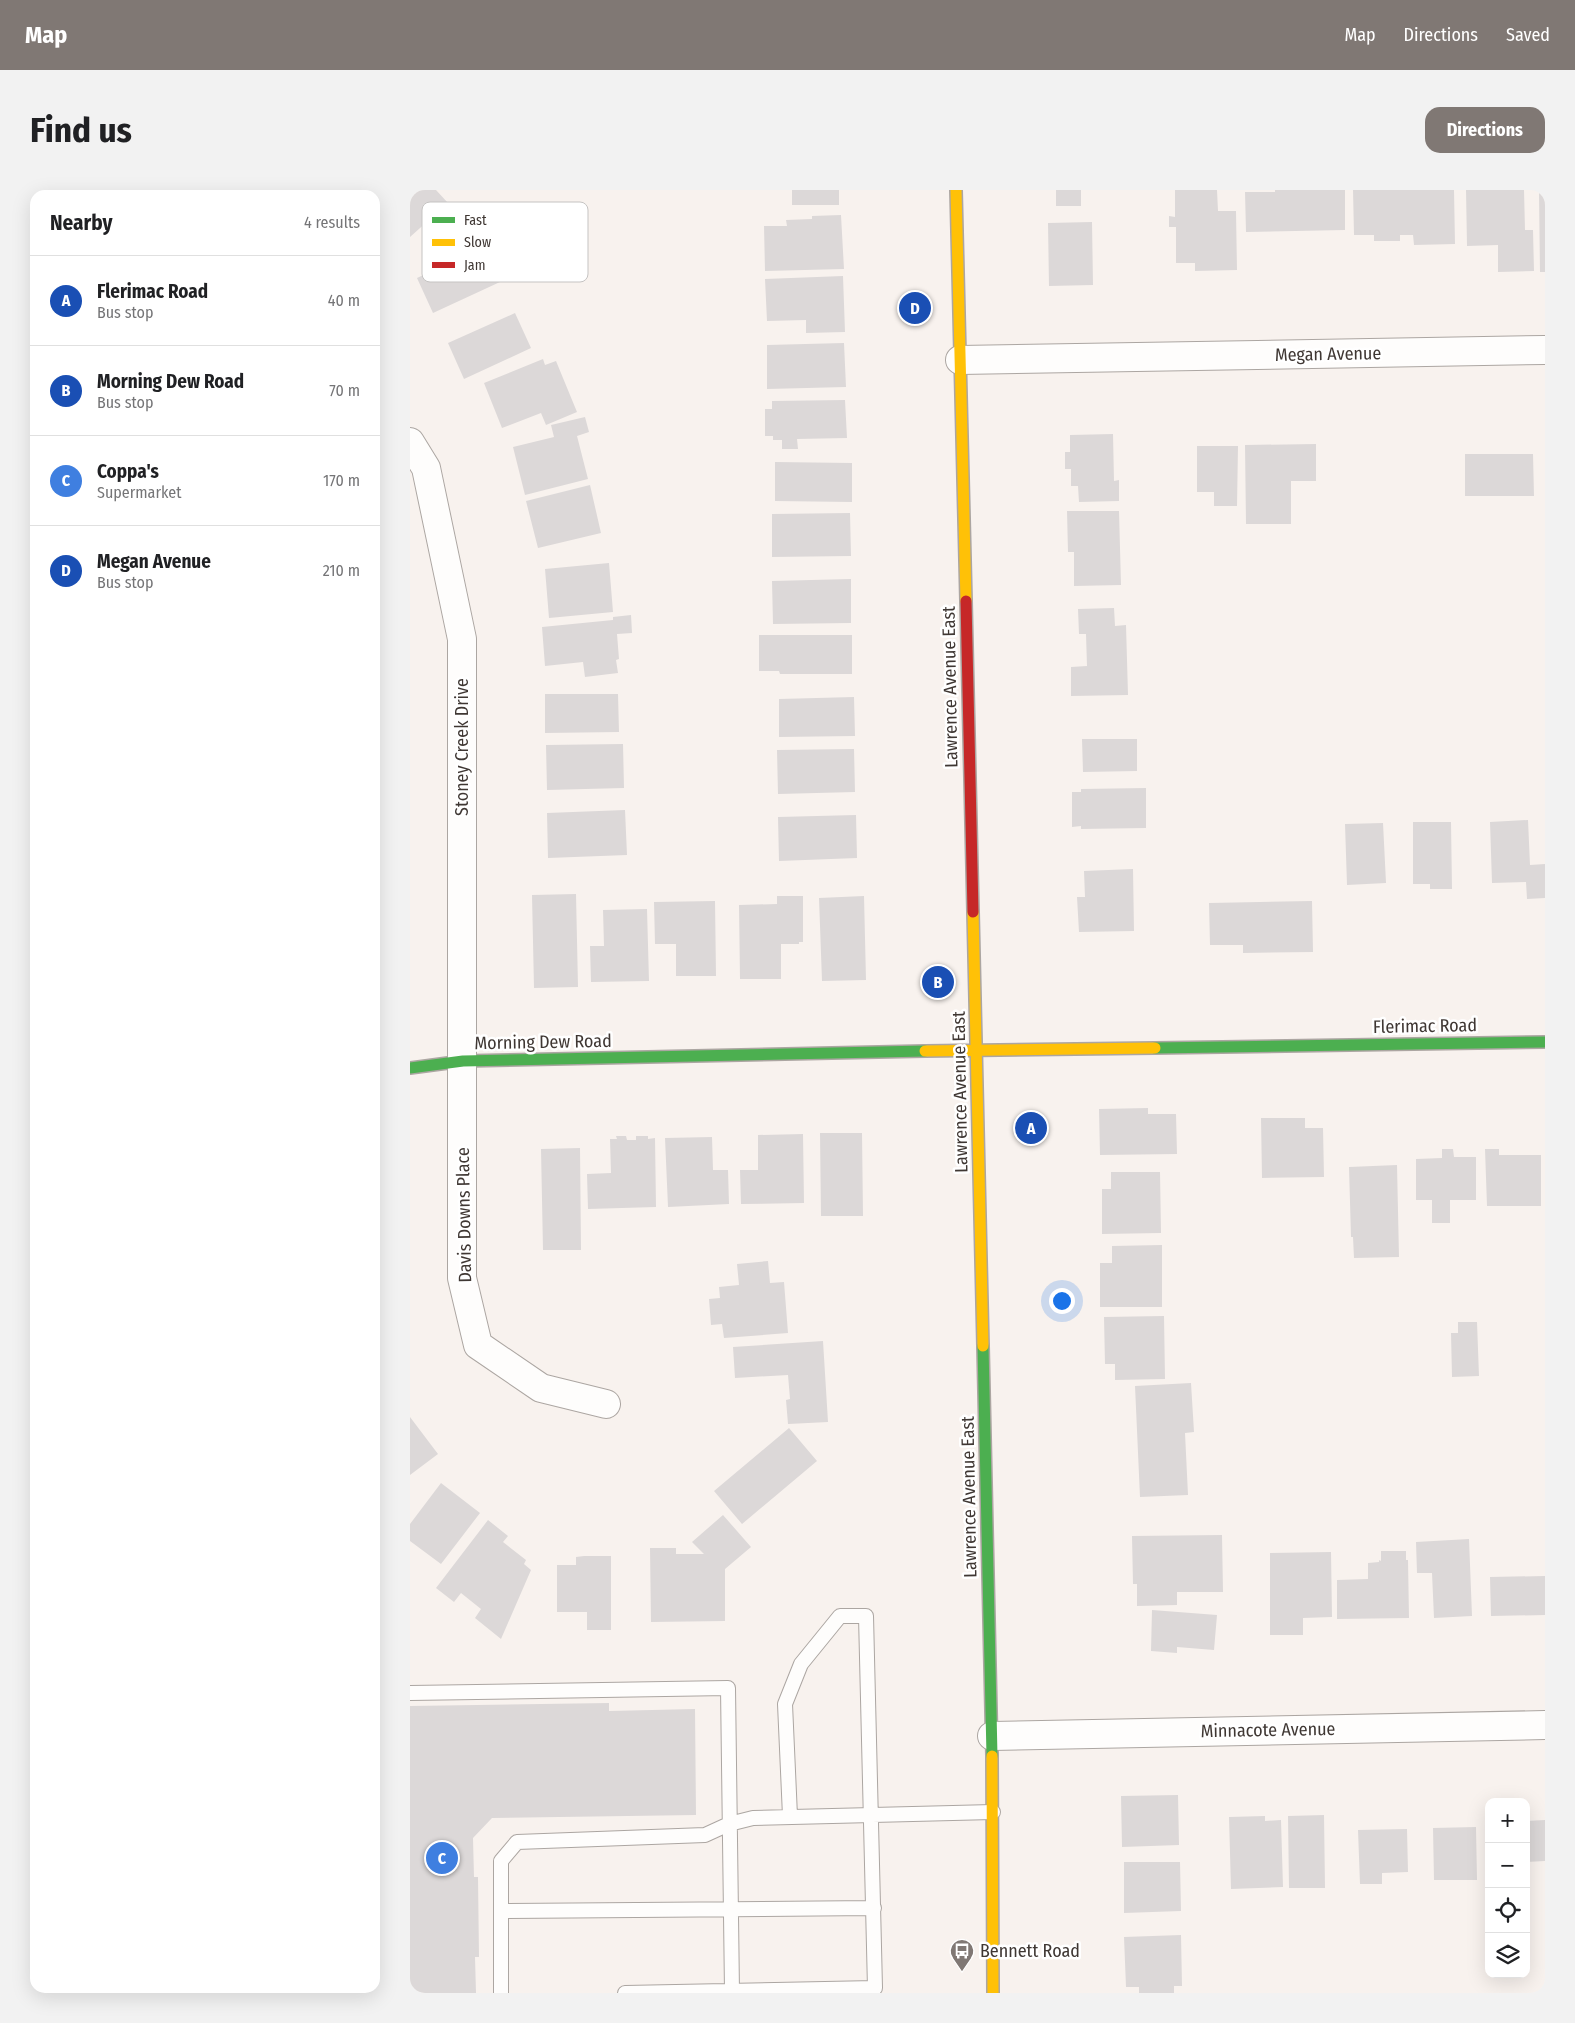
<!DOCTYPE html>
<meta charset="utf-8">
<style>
:root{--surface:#fff;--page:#f2f2f2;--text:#202124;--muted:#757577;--line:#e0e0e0;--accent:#807874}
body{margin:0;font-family:"Fira Sans Condensed",sans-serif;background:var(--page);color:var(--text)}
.controls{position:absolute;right:15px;bottom:15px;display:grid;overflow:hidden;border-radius:10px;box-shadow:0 5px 20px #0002}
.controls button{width:45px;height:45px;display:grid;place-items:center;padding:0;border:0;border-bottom:1px solid var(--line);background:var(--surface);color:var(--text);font:25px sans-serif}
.you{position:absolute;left:651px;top:1110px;width:18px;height:18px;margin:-12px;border:4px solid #fff;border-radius:50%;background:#1a73e8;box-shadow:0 0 0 8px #1a73e833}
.badge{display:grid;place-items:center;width:32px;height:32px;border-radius:50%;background:var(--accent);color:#fff;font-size:16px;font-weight:700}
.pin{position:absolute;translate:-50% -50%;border:2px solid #fff;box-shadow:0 1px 5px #0006}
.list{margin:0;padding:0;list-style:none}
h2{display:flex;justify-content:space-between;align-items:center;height:65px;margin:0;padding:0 20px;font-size:21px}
h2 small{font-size:16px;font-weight:400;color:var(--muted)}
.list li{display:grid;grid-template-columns:32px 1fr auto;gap:15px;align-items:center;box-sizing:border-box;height:90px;padding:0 20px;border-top:1px solid var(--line)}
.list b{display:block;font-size:19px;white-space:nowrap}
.list p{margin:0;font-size:16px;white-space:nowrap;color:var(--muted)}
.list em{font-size:16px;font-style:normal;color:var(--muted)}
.icon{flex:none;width:28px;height:28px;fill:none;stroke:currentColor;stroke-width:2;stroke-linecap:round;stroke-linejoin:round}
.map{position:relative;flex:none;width:1135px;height:1803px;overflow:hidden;border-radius:15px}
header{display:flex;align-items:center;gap:30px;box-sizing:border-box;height:70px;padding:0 25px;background:var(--accent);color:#fff}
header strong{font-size:24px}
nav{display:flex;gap:28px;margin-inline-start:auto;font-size:18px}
.intro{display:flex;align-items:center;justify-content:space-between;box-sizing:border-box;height:120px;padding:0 30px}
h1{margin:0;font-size:35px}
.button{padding:12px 22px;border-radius:15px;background:var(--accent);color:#fff;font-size:18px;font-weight:700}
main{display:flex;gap:30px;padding:0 30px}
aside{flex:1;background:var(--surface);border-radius:15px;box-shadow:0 5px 20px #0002}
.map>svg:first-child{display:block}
.building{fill:#dcd8d8}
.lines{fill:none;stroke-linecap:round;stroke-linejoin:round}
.lane-casing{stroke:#aca6a2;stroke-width:16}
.street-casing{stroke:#aca6a2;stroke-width:30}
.fast-casing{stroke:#aca6a2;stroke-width:14}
.slow-casing{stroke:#aca6a2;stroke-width:14}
.jam-casing{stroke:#aca6a2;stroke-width:14}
.lane{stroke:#fefdfc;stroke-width:14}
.street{stroke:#fefdfc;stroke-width:28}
.fast{stroke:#4caf50;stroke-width:11}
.slow{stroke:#ffc107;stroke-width:11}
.jam{stroke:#c62828;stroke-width:11}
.labels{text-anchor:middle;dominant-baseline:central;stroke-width:5;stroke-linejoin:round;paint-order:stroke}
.street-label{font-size:18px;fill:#3f3733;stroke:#fff}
.poi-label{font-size:18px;fill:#3f3733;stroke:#fff;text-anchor:start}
.key{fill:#fff;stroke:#c5c3c2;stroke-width:1}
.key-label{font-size:14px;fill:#3f3733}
</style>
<header>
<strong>Map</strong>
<nav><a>Map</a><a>Directions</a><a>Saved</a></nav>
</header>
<div class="intro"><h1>Find us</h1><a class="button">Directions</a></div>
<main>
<aside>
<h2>Nearby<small>4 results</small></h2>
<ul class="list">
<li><span class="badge" style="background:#1a4fb4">A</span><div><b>Flerimac Road</b><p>Bus stop</p></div><em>40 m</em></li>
<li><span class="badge" style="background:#1a4fb4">B</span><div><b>Morning Dew Road</b><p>Bus stop</p></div><em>70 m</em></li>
<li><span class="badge" style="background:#3f7fe0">C</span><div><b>Coppa's</b><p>Supermarket</p></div><em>170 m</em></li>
<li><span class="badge" style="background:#1a4fb4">D</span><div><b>Megan Avenue</b><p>Bus stop</p></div><em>210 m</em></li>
</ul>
</aside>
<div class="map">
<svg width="1135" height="1803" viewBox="0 0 1135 1803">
<rect width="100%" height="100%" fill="#f8f2ee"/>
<!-- building -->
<path class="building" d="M 0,0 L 26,0 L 38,13 L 0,47 Z
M 382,0 L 429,0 L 429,15 L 382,15 Z
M 646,0 L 671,0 L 671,16 L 646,16 Z
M 765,0 L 807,0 L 808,21 L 826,21 L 827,80 L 785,81 L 785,73 L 766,73 L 766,37 L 759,37 L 759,26 L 765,27 Z
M 865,0 L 935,0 L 935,40 L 836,42 L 835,2 L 865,2 Z
M 943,0 L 1044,0 L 1045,54 L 1004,55 L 1003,45 L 990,45 L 990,51 L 964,51 L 964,45 L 944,45 Z
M 1056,0 L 1114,0 L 1115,40 L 1123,40 L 1124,81 L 1088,82 L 1088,55 L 1057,56 Z
M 1129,2 L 1135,2 L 1135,82 L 1130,82 Z
M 431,25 L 434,79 L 355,81 L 354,36 L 377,36 L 376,30 L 402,29 L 402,26 Z
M 682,32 L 683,95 L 639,96 L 638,33 Z
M 74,57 L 90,92 L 23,123 L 7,88 Z
M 433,86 L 435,142 L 396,143 L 396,130 L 357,131 L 355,89 Z
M 105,123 L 121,158 L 54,189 L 38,153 Z
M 434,153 L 436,197 L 357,199 L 357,155 Z
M 133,169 L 135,175 L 146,171 L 167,222 L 136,235 L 131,223 L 92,238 L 74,193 Z
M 435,210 L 437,248 L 387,249 L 388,259 L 372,259 L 372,250 L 363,250 L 363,246 L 355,246 L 355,219 L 362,219 L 362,211 Z
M 175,227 L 179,242 L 167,246 L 178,289 L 115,305 L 103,257 L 144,247 L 141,235 Z
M 703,244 L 704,291 L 709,290 L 709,311 L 669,312 L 668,296 L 661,296 L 661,279 L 655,279 L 655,262 L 660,262 L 660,245 Z
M 906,254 L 906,291 L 881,291 L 881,334 L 836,334 L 835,255 Z
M 787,256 L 828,256 L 827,316 L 804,316 L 804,302 L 787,302 Z
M 1055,264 L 1123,264 L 1124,306 L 1055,306 Z
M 365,272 L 442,273 L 442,312 L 365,311 Z
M 180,295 L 191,343 L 128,358 L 116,311 Z
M 657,321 L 709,321 L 711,395 L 664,396 L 664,362 L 658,362 Z
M 440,323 L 441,366 L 362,367 L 362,324 Z
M 199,373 L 203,422 L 139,428 L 135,379 Z
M 441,389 L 441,433 L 363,434 L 362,391 Z
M 704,418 L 705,436 L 716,435 L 718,505 L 661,506 L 661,477 L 677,476 L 676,444 L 669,444 L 668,419 Z
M 221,425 L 222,443 L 207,444 L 209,469 L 206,470 L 208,483 L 175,487 L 173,472 L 135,476 L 132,437 L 203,430 L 203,427 Z
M 349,445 L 442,445 L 442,484 L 370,484 L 369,481 L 349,481 Z
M 135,504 L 208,504 L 209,542 L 135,543 Z
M 444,507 L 445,546 L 369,547 L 369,509 Z
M 672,549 L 727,549 L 727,581 L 673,582 Z
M 213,554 L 214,598 L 137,600 L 136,555 Z
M 444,559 L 445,602 L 368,604 L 367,560 Z
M 736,598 L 736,638 L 671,639 L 671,636 L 662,637 L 662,602 L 671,602 L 671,599 Z
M 215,620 L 217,665 L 138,668 L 137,623 Z
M 446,625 L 447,668 L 369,671 L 368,627 Z
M 1118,630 L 1120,675 L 1135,674 L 1135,708 L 1117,709 L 1116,692 L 1082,693 L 1080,632 Z
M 1003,632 L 1041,632 L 1042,699 L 1020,699 L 1020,694 L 1003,694 Z
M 973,633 L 976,693 L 937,695 L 935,634 Z
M 723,679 L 724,741 L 669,742 L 667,707 L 675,707 L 674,681 Z
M 166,704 L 168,797 L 124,798 L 122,705 Z
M 367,706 L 393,706 L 393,752 L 389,752 L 389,754 L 371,754 L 371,789 L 330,789 L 329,715 L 367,714 Z
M 454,706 L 456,790 L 412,791 L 409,708 Z
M 305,711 L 306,786 L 266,786 L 266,754 L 245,754 L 244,712 Z
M 902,711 L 903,762 L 833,763 L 833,755 L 800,755 L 799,713 Z
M 237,719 L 239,791 L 181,792 L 180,756 L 194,756 L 193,720 Z
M 738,918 L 738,924 L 766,924 L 767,964 L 690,965 L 689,919 Z
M 851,928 L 895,928 L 895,938 L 913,938 L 914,987 L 852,988 Z
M 410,943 L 452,943 L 453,1026 L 411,1026 Z
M 393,944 L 394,1013 L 331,1014 L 330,980 L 348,980 L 348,945 Z
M 206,946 L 216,946 L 217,950 L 226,950 L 226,946 L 238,946 L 238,949 L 245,948 L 246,1017 L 178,1019 L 177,984 L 201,983 L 200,949 L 207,949 Z
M 302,947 L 303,980 L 318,980 L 319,1014 L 258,1017 L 255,948 Z
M 170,958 L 171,1060 L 133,1060 L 131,959 Z
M 1032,959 L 1043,959 L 1044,967 L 1066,967 L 1066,1010 L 1040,1010 L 1040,1033 L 1022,1033 L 1022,1010 L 1006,1010 L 1006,969 L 1032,968 Z
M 1075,959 L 1089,959 L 1089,965 L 1131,965 L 1131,1016 L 1077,1016 Z
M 987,975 L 989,1067 L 944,1068 L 943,1047 L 941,1047 L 939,977 Z
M 701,982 L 750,982 L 751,1043 L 692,1044 L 692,999 L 701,999 Z
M 752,1055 L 752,1117 L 690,1117 L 690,1073 L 702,1073 L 702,1056 Z
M 358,1071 L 360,1093 L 374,1092 L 378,1143 L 314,1148 L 312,1134 L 301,1135 L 299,1109 L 310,1108 L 309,1097 L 329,1095 L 327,1074 Z
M 754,1126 L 755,1189 L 705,1190 L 705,1174 L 695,1174 L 694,1127 Z
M 1048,1132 L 1067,1132 L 1069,1186 L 1042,1187 L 1041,1143 L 1048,1143 Z
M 413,1151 L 418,1232 L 378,1234 L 376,1210 L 380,1209 L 378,1185 L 325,1188 L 323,1157 Z
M 781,1193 L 784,1242 L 775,1243 L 778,1305 L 730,1307 L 725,1196 Z
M 0,1227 L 28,1264 L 0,1285 Z
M 379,1238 L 407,1271 L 332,1334 L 304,1301 Z
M 31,1293 L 70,1323 L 31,1374 L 0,1351 L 0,1334 Z
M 313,1325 L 341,1357 L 315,1379 L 315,1431 L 241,1432 L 240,1358 L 266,1358 L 266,1364 L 294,1364 L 282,1352 Z
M 78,1330 L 98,1346 L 93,1352 L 116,1370 L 114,1374 L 121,1380 L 91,1449 L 65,1428 L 71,1419 L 51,1403 L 44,1412 L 26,1398 Z
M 812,1345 L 813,1402 L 767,1402 L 767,1415 L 727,1416 L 727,1394 L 723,1394 L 722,1346 Z
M 1059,1349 L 1062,1426 L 1024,1428 L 1022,1383 L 1007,1383 L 1006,1352 Z
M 971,1361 L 996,1361 L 996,1370 L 998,1370 L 999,1428 L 927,1429 L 927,1390 L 958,1389 L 958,1373 L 969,1372 L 969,1370 L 971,1371 Z
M 921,1362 L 922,1427 L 893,1428 L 893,1445 L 860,1445 L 860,1363 Z
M 174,1366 L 201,1366 L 201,1440 L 177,1440 L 177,1422 L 147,1422 L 147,1375 L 166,1375 L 166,1367 Z
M 1135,1386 L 1135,1425 L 1081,1426 L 1080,1387 Z
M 742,1420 L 807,1425 L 804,1460 L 767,1457 L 767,1463 L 741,1461 Z
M 199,1513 L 199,1521 L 285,1519 L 286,1625 L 82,1628 L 63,1648 L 64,1687 L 68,1687 L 69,1767 L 65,1767 L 66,1803 L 0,1803 L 0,1516 Z
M 768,1605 L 769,1655 L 712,1657 L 711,1606 Z
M 914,1625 L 915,1698 L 879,1698 L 878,1626 Z
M 855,1626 L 855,1631 L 871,1630 L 873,1697 L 821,1699 L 819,1627 Z
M 1135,1630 L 1135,1671 L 1116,1672 L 1116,1631 Z
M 1066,1637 L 1067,1690 L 1024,1690 L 1023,1638 Z
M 997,1639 L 998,1682 L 972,1683 L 972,1694 L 950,1694 L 948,1640 Z
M 714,1672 L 770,1672 L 771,1721 L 714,1723 Z
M 771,1745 L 772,1796 L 764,1796 L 764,1803 L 729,1803 L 729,1797 L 716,1797 L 714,1747 Z"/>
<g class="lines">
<!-- lane casing -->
<g class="lane-casing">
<path id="lane" d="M 0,1503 L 318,1498 L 322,1801
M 92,1721 L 464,1718
M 91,1803 L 91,1671 L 107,1652 L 295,1645 L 319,1634 L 343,1628 L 583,1622
M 215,1803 L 465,1798 L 456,1426 L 430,1426 L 391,1474 L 375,1514 L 380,1626"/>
</g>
<!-- street casing -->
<g class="street-casing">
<path id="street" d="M 550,170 L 1135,160
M 0,252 L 16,278 L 52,449 L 52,1088 L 68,1155 L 131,1198 L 196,1214
M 582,1546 L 1135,1535"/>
</g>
<!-- fast casing -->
<g class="fast-casing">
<path id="fast" d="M 745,858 L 1135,852
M 0,878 L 53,871 L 515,861
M 573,1156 L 582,1566"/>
</g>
<!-- slow casing -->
<g class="slow-casing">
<path id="slow" d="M 546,0 L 556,411
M 563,722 L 573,1156
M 515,861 L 745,858
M 582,1566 L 583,1803"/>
</g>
<!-- jam casing -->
<g class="jam-casing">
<path id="jam" d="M 556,411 L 563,722"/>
</g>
<!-- lane -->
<use href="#lane" class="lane"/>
<!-- street -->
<use href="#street" class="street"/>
<!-- fast -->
<use href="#fast" class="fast"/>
<!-- slow -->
<use href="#slow" class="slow"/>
<!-- jam -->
<use href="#jam" class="jam"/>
</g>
<!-- icons -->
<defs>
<g id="bus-pin" transform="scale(1.25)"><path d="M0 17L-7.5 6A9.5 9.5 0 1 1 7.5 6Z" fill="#807874" stroke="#fff"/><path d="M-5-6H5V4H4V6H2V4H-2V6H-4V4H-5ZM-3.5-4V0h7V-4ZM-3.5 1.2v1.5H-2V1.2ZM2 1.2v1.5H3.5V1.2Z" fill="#fff"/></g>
</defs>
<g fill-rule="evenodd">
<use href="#bus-pin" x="552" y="1761"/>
</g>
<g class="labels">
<!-- street labels -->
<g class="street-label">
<text transform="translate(918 164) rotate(-1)">Megan Avenue</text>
<text transform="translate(540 497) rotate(-91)">Lawrence Avenue East</text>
<text transform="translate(52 557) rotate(-90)">Stoney Creek Drive</text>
<text transform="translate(1015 836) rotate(-1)">Flerimac Road</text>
<text transform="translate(133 852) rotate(-1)">Morning Dew Road</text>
<text transform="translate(550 902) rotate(-91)">Lawrence Avenue East</text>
<text transform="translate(54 1025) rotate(-91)">Davis Downs Place</text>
<text transform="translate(559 1307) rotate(-91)">Lawrence Avenue East</text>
<text transform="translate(858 1540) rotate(-1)">Minnacote Avenue</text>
</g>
<!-- poi labels -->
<g class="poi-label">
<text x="570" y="1761">Bennett Road</text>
</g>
</g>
<!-- legend -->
<rect x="12" y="12" width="166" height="80" rx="8" class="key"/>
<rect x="22" y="27" width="23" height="6" fill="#4caf50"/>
<rect x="22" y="49" width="23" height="7" fill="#ffc107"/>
<rect x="22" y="72" width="23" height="6" fill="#c62828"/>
<g class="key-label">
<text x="54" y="35">Fast</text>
<text x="54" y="57">Slow</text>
<text x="54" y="80">Jam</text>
</g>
</svg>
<div class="controls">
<button>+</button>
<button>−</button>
<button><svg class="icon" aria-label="locate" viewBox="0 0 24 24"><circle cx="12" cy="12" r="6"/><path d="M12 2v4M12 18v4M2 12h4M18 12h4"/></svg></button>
<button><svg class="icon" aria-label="layers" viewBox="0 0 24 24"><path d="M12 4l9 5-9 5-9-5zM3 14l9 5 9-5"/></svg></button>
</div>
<div class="you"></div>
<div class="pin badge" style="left:621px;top:938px;background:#1a4fb4">A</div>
<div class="pin badge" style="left:528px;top:792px;background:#1a4fb4">B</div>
<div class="pin badge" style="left:32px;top:1668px;background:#3f7fe0">C</div>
<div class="pin badge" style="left:505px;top:118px;background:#1a4fb4">D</div>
</div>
</main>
